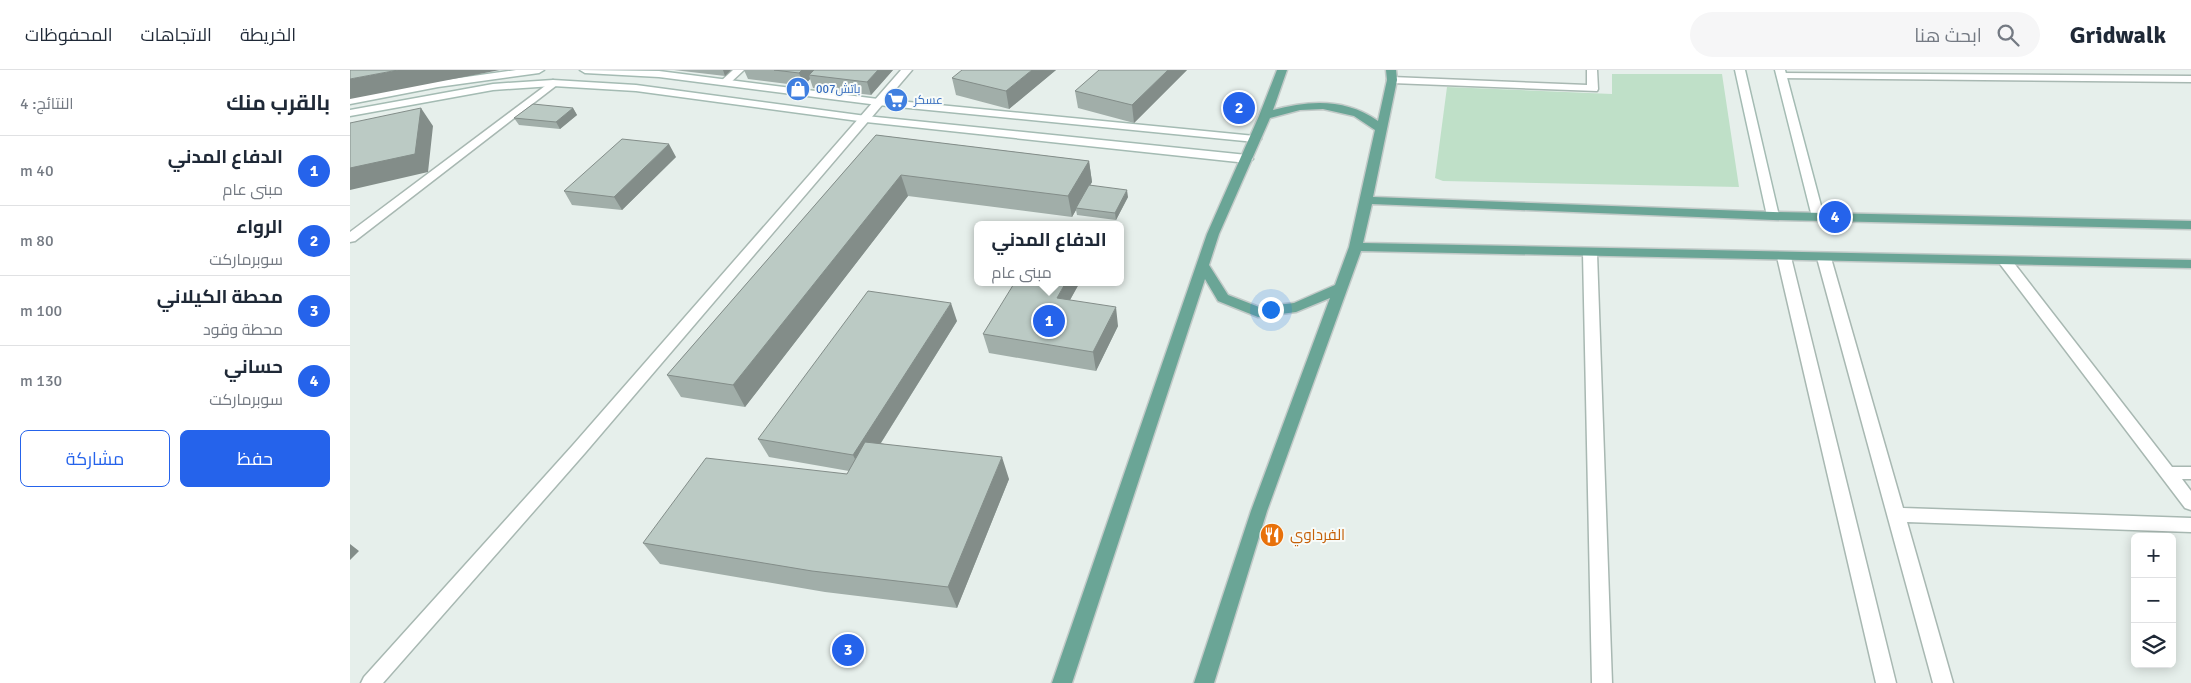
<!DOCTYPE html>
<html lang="ar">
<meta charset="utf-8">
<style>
:root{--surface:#fff;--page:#f6f6f7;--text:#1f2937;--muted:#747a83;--line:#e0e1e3;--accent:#2563eb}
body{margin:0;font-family:Signika,Cairo,sans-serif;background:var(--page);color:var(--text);direction:rtl}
.controls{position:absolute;right:15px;bottom:15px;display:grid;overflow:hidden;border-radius:8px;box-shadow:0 2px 12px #0003}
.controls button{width:45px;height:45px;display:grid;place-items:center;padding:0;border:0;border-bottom:1px solid var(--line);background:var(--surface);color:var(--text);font:25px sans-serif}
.you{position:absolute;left:920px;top:239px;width:18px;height:18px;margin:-12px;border:4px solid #fff;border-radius:50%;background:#1a73e8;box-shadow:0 0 0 8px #1a73e833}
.badge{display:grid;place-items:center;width:32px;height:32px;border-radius:50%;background:var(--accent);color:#fff;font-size:16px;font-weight:700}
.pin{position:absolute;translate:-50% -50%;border:2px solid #fff;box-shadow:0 1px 5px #0006}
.popup{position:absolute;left:624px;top:151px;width:150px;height:65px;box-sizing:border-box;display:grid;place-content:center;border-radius:8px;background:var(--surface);filter:drop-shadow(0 1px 4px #0005);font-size:16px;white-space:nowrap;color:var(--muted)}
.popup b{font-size:19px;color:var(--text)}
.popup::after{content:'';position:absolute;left:50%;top:100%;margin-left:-10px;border:10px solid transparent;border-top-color:var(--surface)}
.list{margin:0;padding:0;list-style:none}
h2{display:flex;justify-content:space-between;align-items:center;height:65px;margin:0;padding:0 20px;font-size:21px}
h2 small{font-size:16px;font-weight:400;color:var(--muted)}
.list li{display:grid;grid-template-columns:32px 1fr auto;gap:15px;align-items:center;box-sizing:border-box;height:70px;padding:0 20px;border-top:1px solid var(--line)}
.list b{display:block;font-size:19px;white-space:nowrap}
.list p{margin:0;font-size:16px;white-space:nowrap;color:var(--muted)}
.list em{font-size:16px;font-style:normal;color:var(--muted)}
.actions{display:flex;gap:10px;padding:15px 20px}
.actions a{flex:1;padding:11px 0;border:1px solid var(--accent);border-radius:8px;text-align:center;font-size:18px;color:var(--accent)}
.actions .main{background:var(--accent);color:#fff}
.icon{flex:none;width:28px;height:28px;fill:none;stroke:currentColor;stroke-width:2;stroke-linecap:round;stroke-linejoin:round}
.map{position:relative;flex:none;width:1841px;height:613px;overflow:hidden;direction:ltr}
header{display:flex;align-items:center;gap:30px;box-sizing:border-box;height:70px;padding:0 25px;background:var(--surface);border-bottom:1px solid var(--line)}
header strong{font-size:24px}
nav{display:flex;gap:28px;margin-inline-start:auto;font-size:18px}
.search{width:350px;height:45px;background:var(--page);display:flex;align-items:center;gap:12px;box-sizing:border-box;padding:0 18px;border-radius:28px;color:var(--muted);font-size:19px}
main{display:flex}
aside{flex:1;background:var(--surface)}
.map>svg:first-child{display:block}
.green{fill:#bfe0c8}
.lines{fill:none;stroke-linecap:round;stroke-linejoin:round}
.street-casing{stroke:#a8b8b2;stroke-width:3}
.secondary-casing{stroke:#a4bbb3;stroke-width:3}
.primary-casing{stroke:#c2cac8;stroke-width:3}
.street{fill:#fff;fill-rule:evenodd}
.secondary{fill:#fff;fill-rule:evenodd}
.primary{fill:#6aa596;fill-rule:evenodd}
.wall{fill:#a1aea9}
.shaded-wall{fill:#838d89}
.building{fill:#bbcac4;stroke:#838d89}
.labels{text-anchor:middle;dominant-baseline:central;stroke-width:4;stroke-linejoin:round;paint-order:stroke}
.far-shop-label{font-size:12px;fill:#366cbe;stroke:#f7fbf9;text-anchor:start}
.food-label{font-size:15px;fill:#c56008;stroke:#f7fbf9;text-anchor:start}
</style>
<header>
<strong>Gridwalk</strong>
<div class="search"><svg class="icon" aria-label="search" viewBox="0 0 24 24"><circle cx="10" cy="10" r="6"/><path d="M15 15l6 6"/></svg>ابحث هنا</div>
<nav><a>الخريطة</a><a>الاتجاهات</a><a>المحفوظات</a></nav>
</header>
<main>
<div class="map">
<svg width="1841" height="613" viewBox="0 0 1841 613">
<rect width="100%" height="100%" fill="#e6efeb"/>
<!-- green -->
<path class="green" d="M 1262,4 L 1372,4 L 1389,117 L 1093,111 L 1085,108 L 1097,17 L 1262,24 Z"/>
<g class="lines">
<!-- street casing -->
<g class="street-casing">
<path id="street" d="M 383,0 L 394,0 L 380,13 L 372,13 L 371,11 Z
M 551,0 L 562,0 L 235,383 L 33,613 L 11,613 L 14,607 L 223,375 Z
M 1237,0 L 1247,0 L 1248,19 L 1247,21 L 1042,13 L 1037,10 L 1042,7 L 1237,15 Z
M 1432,3 L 1841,6 L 1841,12 L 1428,8 L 1427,6 Z
M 203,10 L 208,13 L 207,15 L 5,171 L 0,172 L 0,162 Z
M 1240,179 L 1247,183 L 1262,613 L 1242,613 L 1233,183 Z
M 1434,183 L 1441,187 L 1546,613 L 1526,613 L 1427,187 Z
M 1474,184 L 1481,188 L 1553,438 L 1841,448 L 1841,462 L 1557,452 L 1603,613 L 1583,613 L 1467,188 Z
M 1655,187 L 1660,188 L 1822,397 L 1841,397 L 1841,409 L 1832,409 L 1841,421 L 1841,440 L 1835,438 L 1650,194 L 1648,191 Z"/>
</g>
<!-- secondary casing -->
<g class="secondary-casing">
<path id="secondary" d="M 166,0 L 194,0 L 189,3 L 88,17 L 0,34 L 0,28 L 88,11 Z
M 230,0 L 309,1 L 528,29 L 905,66 L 911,69 L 905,72 L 528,35 L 309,7 L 235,3 Z
M 1385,0 L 1395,0 L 1429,146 L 1427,149 L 1419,149 L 1417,146 Z
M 1425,0 L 1435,0 L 1474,147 L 1472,150 L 1464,150 L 1462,147 Z
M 203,10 L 286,15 L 516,46 L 897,85 L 903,89 L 897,93 L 516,52 L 286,21 L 203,16 L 143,20 L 0,46 L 0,40 L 143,14 Z"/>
</g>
<!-- primary casing -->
<g class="primary-casing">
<path id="primary" d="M 927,0 L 937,0 L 923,40 C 959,30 996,28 1028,51 L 1037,10 L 1036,0 L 1046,0 L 1047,10 L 1023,127 L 1423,142 L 1841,151 L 1841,159 L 1423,150 L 1022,134 L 1013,173 L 1841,190 L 1841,198 L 1011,181 L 917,441 L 864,613 L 844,613 L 901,441 L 980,228 L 946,242 L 908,247 L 868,231 L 855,209 L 722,613 L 702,613 L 857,164 L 909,46 ZM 973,39 L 1004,46 L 1025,60 L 999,177 L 985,215 L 944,233 L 909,237 L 878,225 L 859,195 L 869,164 L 920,48 L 950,40 Z"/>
</g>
<!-- street -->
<use href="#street" class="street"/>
<!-- secondary -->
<use href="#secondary" class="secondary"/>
<!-- primary -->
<use href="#primary" class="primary"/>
</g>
<!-- wall -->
<path class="wall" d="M 324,0 L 381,0 L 375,6 Z
M 394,0 L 543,0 L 521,25 L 463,18 L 460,9 L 454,16 L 398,9 Z
M 706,0 L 659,39 L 606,25 L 602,8 Z
M 837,0 L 784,53 L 728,38 L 725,21 Z
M 223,38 L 227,45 L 210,59 L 169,55 L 164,48 Z
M 526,65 L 739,91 L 742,112 L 740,115 L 778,127 L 766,150 L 727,145 L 726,140 L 722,147 L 558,126 L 395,337 L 331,327 L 317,305 Z
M 326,87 L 272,140 L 222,135 L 214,121 Z
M 730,212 L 720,230 L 768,256 L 746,301 L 639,283 L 633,264 Z
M 607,251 L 531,373 L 659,409 L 607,538 L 475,522 L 310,494 L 293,473 L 497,404 L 499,401 L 419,387 L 408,369 Z"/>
<!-- shaded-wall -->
<path class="shaded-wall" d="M 48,0 L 150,0 L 0,29 L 0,9 Z
M 373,0 L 381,0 L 375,6 Z
M 452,0 L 470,0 L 459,5 L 460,9 L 454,16 L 449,3 Z
M 528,0 L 543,0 L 521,25 L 517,12 Z
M 682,0 L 706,0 L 659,39 L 656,21 Z
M 818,0 L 837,0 L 784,53 L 782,35 Z
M 71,38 L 83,56 L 78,102 L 0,120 L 0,98 Z
M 223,38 L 227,45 L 210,59 L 206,52 Z
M 319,74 L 326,87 L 272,140 L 264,127 Z
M 739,91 L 742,112 L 727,138 L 726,138 L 726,140 L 722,147 L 718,126 Z
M 551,105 L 558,126 L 395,337 L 383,315 Z
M 777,120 L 778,127 L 766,150 L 765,143 Z
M 716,212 L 730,212 L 711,246 L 707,228 Z
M 601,233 L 607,251 L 512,403 L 503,385 Z
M 766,237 L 768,256 L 746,301 L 743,282 Z
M 652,387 L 659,409 L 607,538 L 598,517 Z
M 0,474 L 9,481 L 0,490 Z"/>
<!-- building -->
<path class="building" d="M 0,0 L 48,0 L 0,9 Z
M 424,0 L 452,0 L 449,3 Z
M 464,0 L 528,0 L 517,12 L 459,5 Z
M 612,0 L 682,0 L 656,21 L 602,8 Z
M 749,0 L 818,0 L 782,35 L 725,21 Z
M 183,34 L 223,38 L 206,52 L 164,48 Z
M 71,38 L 65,84 L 0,98 L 0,53 Z
M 526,65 L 739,91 L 718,126 L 551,105 L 383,315 L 317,305 Z
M 272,69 L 319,74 L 264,127 L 214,121 Z
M 739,115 L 777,120 L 765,143 L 726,138 Z
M 665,212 L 716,212 L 707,228 L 766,237 L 743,282 L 633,264 Z
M 518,221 L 601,233 L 503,385 L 408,369 Z
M 515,372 L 652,387 L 598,517 L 462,501 L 293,473 L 356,388 L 497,404 Z"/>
<!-- icons -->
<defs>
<g id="shop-disc" transform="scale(1.25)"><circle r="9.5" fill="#3f7fe0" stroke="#f7fbf9"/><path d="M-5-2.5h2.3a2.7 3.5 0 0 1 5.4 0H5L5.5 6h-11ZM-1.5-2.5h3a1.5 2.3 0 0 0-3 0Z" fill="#fff"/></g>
<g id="supermarket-disc" transform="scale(1.25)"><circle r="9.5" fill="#3f7fe0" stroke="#f7fbf9"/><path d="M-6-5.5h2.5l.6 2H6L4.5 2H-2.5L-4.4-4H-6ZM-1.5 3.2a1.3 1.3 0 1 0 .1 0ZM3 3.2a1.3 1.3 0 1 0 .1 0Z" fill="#fff"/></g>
<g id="restaurant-disc" transform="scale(1.25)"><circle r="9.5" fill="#e8710a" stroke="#f7fbf9"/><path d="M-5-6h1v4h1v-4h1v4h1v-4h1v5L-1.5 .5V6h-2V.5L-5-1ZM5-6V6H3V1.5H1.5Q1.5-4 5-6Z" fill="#fff"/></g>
</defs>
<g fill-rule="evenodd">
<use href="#shop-disc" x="448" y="19"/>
<use href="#supermarket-disc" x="546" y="30"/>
<use href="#restaurant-disc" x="922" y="465"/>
</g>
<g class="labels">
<!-- far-shop labels -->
<g class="far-shop-label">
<text x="466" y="19">باتش007</text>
<text x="564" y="30">عسكر</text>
</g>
<!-- food labels -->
<g class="food-label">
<text x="940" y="465">الفرداوي</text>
</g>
</g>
</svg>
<div class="controls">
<button>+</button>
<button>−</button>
<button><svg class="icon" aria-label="layers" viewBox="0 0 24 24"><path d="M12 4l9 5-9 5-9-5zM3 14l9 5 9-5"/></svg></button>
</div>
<div class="you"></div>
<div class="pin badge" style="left:699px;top:251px">1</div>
<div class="popup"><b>الدفاع المدني</b>مبنى عام</div>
<div class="pin badge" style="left:889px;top:38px">2</div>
<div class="pin badge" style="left:498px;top:580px">3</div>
<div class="pin badge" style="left:1485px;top:147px">4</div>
</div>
<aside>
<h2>بالقرب منك<small>النتائج: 4</small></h2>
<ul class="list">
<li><span class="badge">1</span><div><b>الدفاع المدني</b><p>مبنى عام</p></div><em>40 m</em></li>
<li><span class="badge">2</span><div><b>الرواء</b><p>سوبرماركت</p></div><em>80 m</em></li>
<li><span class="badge">3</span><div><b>محطة الكيلاني</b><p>محطة وقود</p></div><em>100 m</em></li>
<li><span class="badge">4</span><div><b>حساني</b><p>سوبرماركت</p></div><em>130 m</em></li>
</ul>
<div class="actions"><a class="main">حفظ</a><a>مشاركة</a></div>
</aside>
</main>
